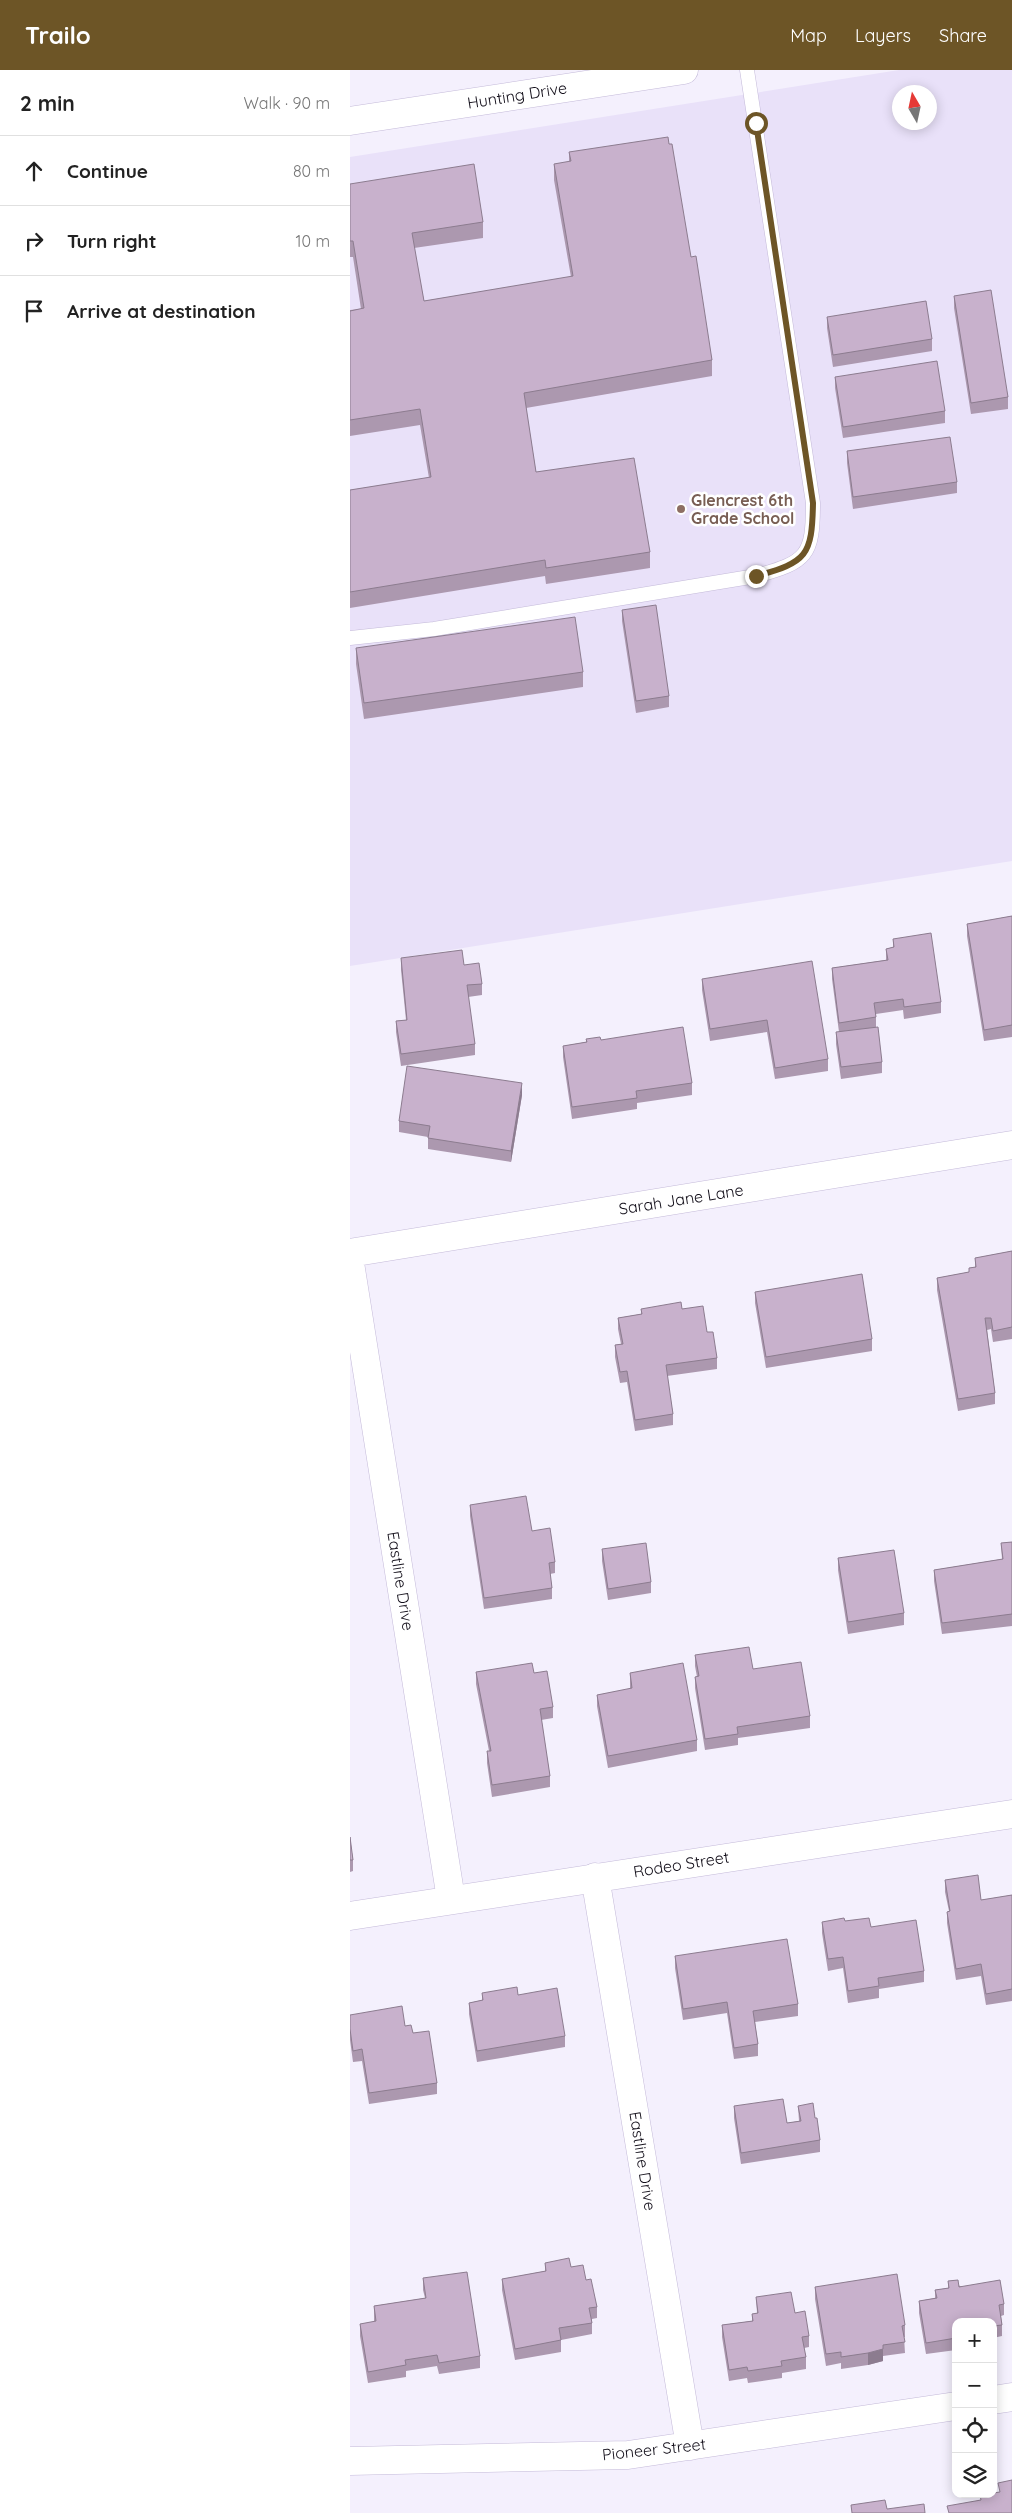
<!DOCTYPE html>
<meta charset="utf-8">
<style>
:root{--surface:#fff;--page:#f6f6f6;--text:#222;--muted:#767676;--line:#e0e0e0;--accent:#6d5526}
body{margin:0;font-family:Quicksand,sans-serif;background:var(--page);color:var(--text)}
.controls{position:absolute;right:15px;bottom:15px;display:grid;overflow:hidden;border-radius:10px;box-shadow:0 2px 12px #0003}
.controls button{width:45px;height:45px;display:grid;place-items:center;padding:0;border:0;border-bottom:1px solid var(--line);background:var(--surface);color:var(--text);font:25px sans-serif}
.compass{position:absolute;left:542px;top:15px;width:45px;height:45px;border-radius:50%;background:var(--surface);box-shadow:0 2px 12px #0003;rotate:351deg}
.stop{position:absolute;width:15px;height:15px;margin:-11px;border:4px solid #6d5526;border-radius:50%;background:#fff}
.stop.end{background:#6d5526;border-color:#fff;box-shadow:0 1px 5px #0008}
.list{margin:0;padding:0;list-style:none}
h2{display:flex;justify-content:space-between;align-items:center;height:65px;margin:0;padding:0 20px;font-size:21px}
h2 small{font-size:16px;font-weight:400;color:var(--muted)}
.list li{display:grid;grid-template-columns:32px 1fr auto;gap:15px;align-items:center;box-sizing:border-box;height:70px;padding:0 20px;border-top:1px solid var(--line)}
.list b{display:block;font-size:19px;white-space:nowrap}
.list em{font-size:16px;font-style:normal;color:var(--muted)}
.icon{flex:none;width:28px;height:28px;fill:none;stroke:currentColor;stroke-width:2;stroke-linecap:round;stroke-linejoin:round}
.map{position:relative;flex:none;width:662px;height:2443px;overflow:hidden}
header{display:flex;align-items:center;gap:30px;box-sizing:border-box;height:70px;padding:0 25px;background:var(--accent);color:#fff}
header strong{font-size:24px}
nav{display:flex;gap:28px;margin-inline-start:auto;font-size:18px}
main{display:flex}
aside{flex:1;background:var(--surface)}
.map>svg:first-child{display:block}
.built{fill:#e9e1f9;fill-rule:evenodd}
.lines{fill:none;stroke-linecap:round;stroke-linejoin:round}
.service-casing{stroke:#c4bad9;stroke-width:15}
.minor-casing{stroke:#c4bad9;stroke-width:29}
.tertiary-casing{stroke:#c4bad9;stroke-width:29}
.service{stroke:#fff;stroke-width:14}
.minor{stroke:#fff;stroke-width:28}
.tertiary{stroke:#fff;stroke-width:28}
.wall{fill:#ac98af}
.shaded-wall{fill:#8c7c8f}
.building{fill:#c8b1cc;stroke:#8c7c8f}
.route{stroke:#6d5526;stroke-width:6}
.education-dot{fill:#8d6e63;stroke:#fff;stroke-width:2}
.labels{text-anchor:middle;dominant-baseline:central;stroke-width:5;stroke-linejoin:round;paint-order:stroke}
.street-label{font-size:16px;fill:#120e19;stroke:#fff}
.education-label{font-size:16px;font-weight:bold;fill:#785e54;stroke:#fff;text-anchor:start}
</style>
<header>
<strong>Trailo</strong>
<nav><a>Map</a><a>Layers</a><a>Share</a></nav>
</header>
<main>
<aside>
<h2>2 min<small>Walk · 90 m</small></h2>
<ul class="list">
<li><svg class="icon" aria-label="ahead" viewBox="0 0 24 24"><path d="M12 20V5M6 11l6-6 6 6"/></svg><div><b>Continue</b></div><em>80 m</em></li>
<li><svg class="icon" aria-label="right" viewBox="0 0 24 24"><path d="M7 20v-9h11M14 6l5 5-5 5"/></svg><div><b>Turn right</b></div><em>10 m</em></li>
<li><svg class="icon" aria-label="arrive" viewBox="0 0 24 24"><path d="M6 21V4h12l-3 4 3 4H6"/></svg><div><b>Arrive at destination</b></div></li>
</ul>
</aside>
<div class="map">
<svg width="662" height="2443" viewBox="0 0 662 2443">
<rect width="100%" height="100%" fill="#f4f0fd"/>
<!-- built -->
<path class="built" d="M 549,0 L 662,0 L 662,791 L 0,896 L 0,87 ZM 550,22 L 580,22 L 580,52 L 550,52 Z"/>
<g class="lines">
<!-- service casing -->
<g class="service-casing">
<path id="service" d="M 0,568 L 84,559 L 406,506 C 457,492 463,486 463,433 L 397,0"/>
</g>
<!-- minor casing -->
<g class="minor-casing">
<path id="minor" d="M 0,51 L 334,0
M 0,1183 L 662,1075
M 0,1193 L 101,1829
M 245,1807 L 340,2376
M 643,2330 L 662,2327
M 0,2391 L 278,2385 L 606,2336"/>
</g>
<!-- tertiary casing -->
<g class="tertiary-casing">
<path id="tertiary" d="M 0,1846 L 662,1744"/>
</g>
<!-- service -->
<use href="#service" class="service"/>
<!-- minor -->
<use href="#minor" class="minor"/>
<!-- tertiary -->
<use href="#tertiary" class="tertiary"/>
</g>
<!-- wall -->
<path class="wall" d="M 219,82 L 341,187 L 362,290 L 362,306 L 176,338 L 186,402 L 300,482 L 300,498 L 196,514 L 195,506 L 0,538 L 0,420 L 79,408 L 70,355 L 0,366 L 0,240 L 11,239 L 3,187 L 0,187 L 0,114 L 133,152 L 133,168 L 64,178 L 74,231 L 221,207 L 204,110 L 204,94 L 219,92 Z
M 604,226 L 658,327 L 658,339 L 621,344 L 604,238 Z
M 477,247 L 582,269 L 582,281 L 483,297 L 477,258 Z
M 485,307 L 595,341 L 595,353 L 493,368 L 485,318 Z
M 497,381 L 607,412 L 607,423 L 503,439 L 497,393 Z
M 272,540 L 319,626 L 319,637 L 286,643 L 272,551 Z
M 6,578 L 233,602 L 233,617 L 14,649 L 6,594 Z
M 662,846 L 662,967 L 634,971 L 617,866 L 617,854 Z
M 543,869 L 591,932 L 591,943 L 554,949 L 553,940 L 526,944 L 526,957 L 532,992 L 532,1003 L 491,1009 L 486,974 L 486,962 L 489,962 L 482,909 L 482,898 L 536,890 L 536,879 L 543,877 Z
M 51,888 L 114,895 L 132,914 L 132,925 L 118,927 L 125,974 L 125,985 L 51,996 L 46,962 L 46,951 L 56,950 L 51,900 Z
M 352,909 L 478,989 L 478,1001 L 425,1009 L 417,962 L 360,971 L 352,920 Z
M 236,969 L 251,970 L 342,1013 L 342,1025 L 287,1033 L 287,1039 L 222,1049 L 213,987 L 213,976 L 236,972 Z
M 172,1025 L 161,1092 L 78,1079 L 78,1067 L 49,1062 L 49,1051 Z
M 662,1181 L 662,1269 L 643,1272 L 641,1259 L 637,1260 L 645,1323 L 645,1334 L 608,1341 L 587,1220 L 587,1208 L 619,1202 L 619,1198 L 625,1197 L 625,1188 Z
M 405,1222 L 522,1269 L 522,1281 L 416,1298 L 405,1233 Z
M 291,1239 L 332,1239 L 357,1262 L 367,1288 L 367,1299 L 317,1306 L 323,1344 L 323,1355 L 285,1361 L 277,1312 L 270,1313 L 265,1287 L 265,1275 L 271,1274 L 268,1259 L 268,1248 L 291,1244 Z
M 120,1435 L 182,1461 L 205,1492 L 205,1503 L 200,1504 L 202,1518 L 202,1529 L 134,1539 L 120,1446 Z
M 662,1472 L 662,1556 L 592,1564 L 584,1511 L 584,1500 L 652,1489 L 651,1473 Z
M 252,1479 L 301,1512 L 301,1523 L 258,1530 L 252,1491 Z
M 488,1488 L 554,1543 L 554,1555 L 498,1564 L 488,1500 Z
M 345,1585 L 403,1599 L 460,1646 L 460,1658 L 388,1668 L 388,1675 L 355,1680 L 345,1618 L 345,1607 L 347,1607 L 345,1596 Z
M 126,1602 L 184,1603 L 203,1637 L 203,1648 L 191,1650 L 200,1706 L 200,1717 L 142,1727 L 137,1693 L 137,1681 L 139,1681 L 126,1614 Z
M 280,1603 L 347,1670 L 347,1681 L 258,1698 L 247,1636 L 247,1625 L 280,1619 Z
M 0,1767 L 3,1790 L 3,1801 L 0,1802 Z
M 595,1810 L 631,1830 L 662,1825 L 662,1931 L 636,1935 L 631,1906 L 606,1910 L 597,1853 L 597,1842 L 599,1841 L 595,1822 Z
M 495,1851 L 521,1857 L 574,1901 L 574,1912 L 529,1919 L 529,1928 L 498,1933 L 493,1898 L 478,1901 L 472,1863 L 472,1852 Z
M 325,1886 L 448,1934 L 448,1946 L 405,1952 L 408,1974 L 408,1986 L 384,1989 L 377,1943 L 333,1950 L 325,1898 Z
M 132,1923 L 168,1925 L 215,1966 L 215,1977 L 127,1992 L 119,1944 L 119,1933 L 132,1930 Z
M 0,1945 L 55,1956 L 87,2013 L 87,2024 L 19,2034 L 12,1991 L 3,1992 L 0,1970 Z
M 384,2036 L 437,2053 L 449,2051 L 448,2036 L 465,2048 L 470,2070 L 470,2082 L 391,2094 L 384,2048 Z
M 195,2193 L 221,2197 L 236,2210 L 247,2237 L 247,2248 L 242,2249 L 242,2264 L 211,2270 L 211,2282 L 165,2290 L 152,2220 L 152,2209 L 195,2201 Z
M 73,2208 L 130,2286 L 130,2298 L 89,2304 L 87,2296 L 56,2301 L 56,2307 L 18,2313 L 10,2266 L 10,2254 L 24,2252 L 24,2236 L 75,2228 L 73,2220 Z
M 598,2211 L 654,2234 L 654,2245 L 651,2246 L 652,2255 L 652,2266 L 643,2268 L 643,2252 L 606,2252 L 606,2280 L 576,2284 L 569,2243 L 569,2231 L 585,2228 L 585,2220 L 598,2218 Z
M 465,2217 L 555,2255 L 555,2267 L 554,2267 L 555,2283 L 533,2286 L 533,2291 L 518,2295 L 491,2299 L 491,2293 L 476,2296 L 465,2229 Z
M 406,2227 L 445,2243 L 459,2266 L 459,2277 L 454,2278 L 456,2287 L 456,2299 L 432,2303 L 432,2308 L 398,2313 L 397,2308 L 379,2311 L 372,2267 L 372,2255 L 402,2251 L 402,2244 L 407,2243 Z"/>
<!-- shaded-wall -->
<path class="shaded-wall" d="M 172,1013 L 172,1025 L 161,1092 L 161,1081 Z
M 533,2279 L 533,2291 L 518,2295 L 518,2283 Z"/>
<!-- building -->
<path class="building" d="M 318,67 L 319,74 L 322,74 L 341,187 L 346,186 L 362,290 L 174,323 L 186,402 L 284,388 L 300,482 L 196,498 L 195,490 L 0,522 L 0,420 L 81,407 L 70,339 L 0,350 L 0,241 L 14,238 L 3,171 L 0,171 L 0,114 L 124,94 L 133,152 L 62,163 L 74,231 L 223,206 L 204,94 L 221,91 L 219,82 Z
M 641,220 L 658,327 L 621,333 L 604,226 Z
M 576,231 L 582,269 L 483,285 L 477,247 Z
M 587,291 L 595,341 L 493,357 L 485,307 Z
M 600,367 L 607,412 L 503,427 L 497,381 Z
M 306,535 L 319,626 L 286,631 L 272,540 Z
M 225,547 L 233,602 L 14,633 L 6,578 Z
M 662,846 L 662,955 L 634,960 L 617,854 Z
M 581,863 L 591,932 L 554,937 L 553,929 L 524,933 L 526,947 L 489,953 L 482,898 L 538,890 L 536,879 L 544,877 L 543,869 Z
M 112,880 L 114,895 L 129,893 L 132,914 L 117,915 L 125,974 L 51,984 L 46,951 L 57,950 L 51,888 Z
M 462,891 L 478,989 L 425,998 L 417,950 L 360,959 L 352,909 Z
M 333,957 L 342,1013 L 286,1021 L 287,1028 L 222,1037 L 213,976 L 237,972 L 236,969 L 250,967 L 251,970 Z
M 528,957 L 532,992 L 491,997 L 486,962 Z
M 57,996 L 172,1013 L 161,1081 L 78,1068 L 80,1056 L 49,1051 Z
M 662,1181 L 662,1257 L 643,1261 L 641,1248 L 635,1248 L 645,1323 L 608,1329 L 587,1208 L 619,1202 L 619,1198 L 626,1197 L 625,1188 Z
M 512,1204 L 522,1269 L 416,1287 L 405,1222 Z
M 331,1232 L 332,1239 L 353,1236 L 357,1262 L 363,1262 L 367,1288 L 316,1295 L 323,1344 L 285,1350 L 277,1301 L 270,1302 L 265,1275 L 273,1274 L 268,1248 L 292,1244 L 291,1239 Z
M 176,1426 L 182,1461 L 200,1458 L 205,1492 L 199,1493 L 202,1518 L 134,1528 L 120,1435 Z
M 662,1472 L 662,1544 L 592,1553 L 584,1500 L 653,1489 L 651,1473 Z
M 296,1473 L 301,1512 L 258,1519 L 252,1479 Z
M 544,1480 L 554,1543 L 498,1552 L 488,1488 Z
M 399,1577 L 403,1599 L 451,1592 L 460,1646 L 387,1657 L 388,1664 L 355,1669 L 345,1607 L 349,1606 L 345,1585 Z
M 182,1593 L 184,1603 L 197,1601 L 203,1637 L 190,1639 L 200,1706 L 142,1715 L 137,1681 L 141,1681 L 126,1602 Z
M 333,1593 L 347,1670 L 258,1686 L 247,1625 L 282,1618 L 280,1603 Z
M 0,1767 L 3,1790 L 0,1790 Z
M 628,1805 L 631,1830 L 662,1825 L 662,1919 L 636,1924 L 631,1894 L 606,1899 L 597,1842 L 600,1841 L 595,1810 Z
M 494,1848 L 495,1851 L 519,1848 L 521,1857 L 566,1850 L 574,1901 L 528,1908 L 529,1916 L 498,1921 L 493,1887 L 478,1889 L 472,1852 Z
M 437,1869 L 448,1934 L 403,1941 L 408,1974 L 384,1978 L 377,1932 L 333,1939 L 325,1886 Z
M 167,1917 L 168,1925 L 207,1918 L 215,1966 L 127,1981 L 119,1933 L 133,1930 L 132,1923 Z
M 52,1936 L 55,1956 L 61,1955 L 63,1963 L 79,1961 L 87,2013 L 19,2023 L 12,1979 L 3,1981 L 0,1959 L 0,1945 Z
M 433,2029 L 437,2053 L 451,2051 L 448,2036 L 463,2033 L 465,2048 L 467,2048 L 470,2070 L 391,2083 L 384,2036 Z
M 219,2188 L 221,2197 L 233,2195 L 236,2210 L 241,2209 L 247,2237 L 239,2238 L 242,2253 L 209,2258 L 211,2270 L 165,2279 L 152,2209 L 196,2201 L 195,2193 Z
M 117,2202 L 130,2286 L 89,2293 L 87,2285 L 55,2290 L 56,2295 L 18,2302 L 10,2254 L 26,2251 L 24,2236 L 76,2228 L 73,2208 Z
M 547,2204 L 555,2255 L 552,2256 L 555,2272 L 533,2275 L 533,2279 L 518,2283 L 491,2287 L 491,2282 L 476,2284 L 465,2217 Z
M 608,2210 L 609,2217 L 650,2210 L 654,2234 L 649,2235 L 652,2255 L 643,2256 L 643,2252 L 606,2252 L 606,2268 L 576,2273 L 569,2231 L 587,2228 L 585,2220 L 599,2218 L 598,2211 Z
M 441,2222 L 445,2243 L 455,2241 L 459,2266 L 452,2267 L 456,2287 L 431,2291 L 432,2296 L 398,2301 L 397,2297 L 379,2300 L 372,2255 L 403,2251 L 402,2244 L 408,2243 L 406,2227 Z
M 662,2410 L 662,2443 L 599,2443 L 597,2436 L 631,2430 L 630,2425 L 643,2424 L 643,2423 L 650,2422 L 648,2413 Z
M 535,2430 L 537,2439 L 574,2434 L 575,2443 L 502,2443 L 501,2435 Z"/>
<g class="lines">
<!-- route -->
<path class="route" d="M 406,53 L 463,433 C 462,486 457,492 406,506"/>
</g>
<!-- markers -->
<circle class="education-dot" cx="331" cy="439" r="5"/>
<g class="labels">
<!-- street labels -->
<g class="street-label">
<text transform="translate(167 25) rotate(-9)">Hunting Drive</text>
<text transform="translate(331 1129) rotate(-9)">Sarah Jane Lane</text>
<text transform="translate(51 1511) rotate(81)">Eastline Drive</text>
<text transform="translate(331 1794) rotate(-9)">Rodeo Street</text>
<text transform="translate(293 2091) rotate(81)">Eastline Drive</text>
<text transform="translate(304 2379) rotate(-6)">Pioneer Street</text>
</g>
<!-- education labels -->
<g class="education-label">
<text x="341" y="430">Glencrest 6th<tspan x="341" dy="18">Grade School</tspan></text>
</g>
</g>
</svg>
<div class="controls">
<button>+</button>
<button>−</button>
<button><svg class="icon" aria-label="locate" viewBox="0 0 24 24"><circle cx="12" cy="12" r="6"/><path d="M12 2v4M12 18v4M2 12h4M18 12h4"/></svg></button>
<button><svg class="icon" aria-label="layers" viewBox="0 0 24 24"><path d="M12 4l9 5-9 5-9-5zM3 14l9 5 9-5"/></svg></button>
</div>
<svg class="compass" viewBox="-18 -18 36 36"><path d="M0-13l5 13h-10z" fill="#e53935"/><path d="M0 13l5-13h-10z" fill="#767676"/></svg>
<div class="stop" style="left:406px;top:53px"></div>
<div class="stop end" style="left:406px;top:506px"></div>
</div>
</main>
